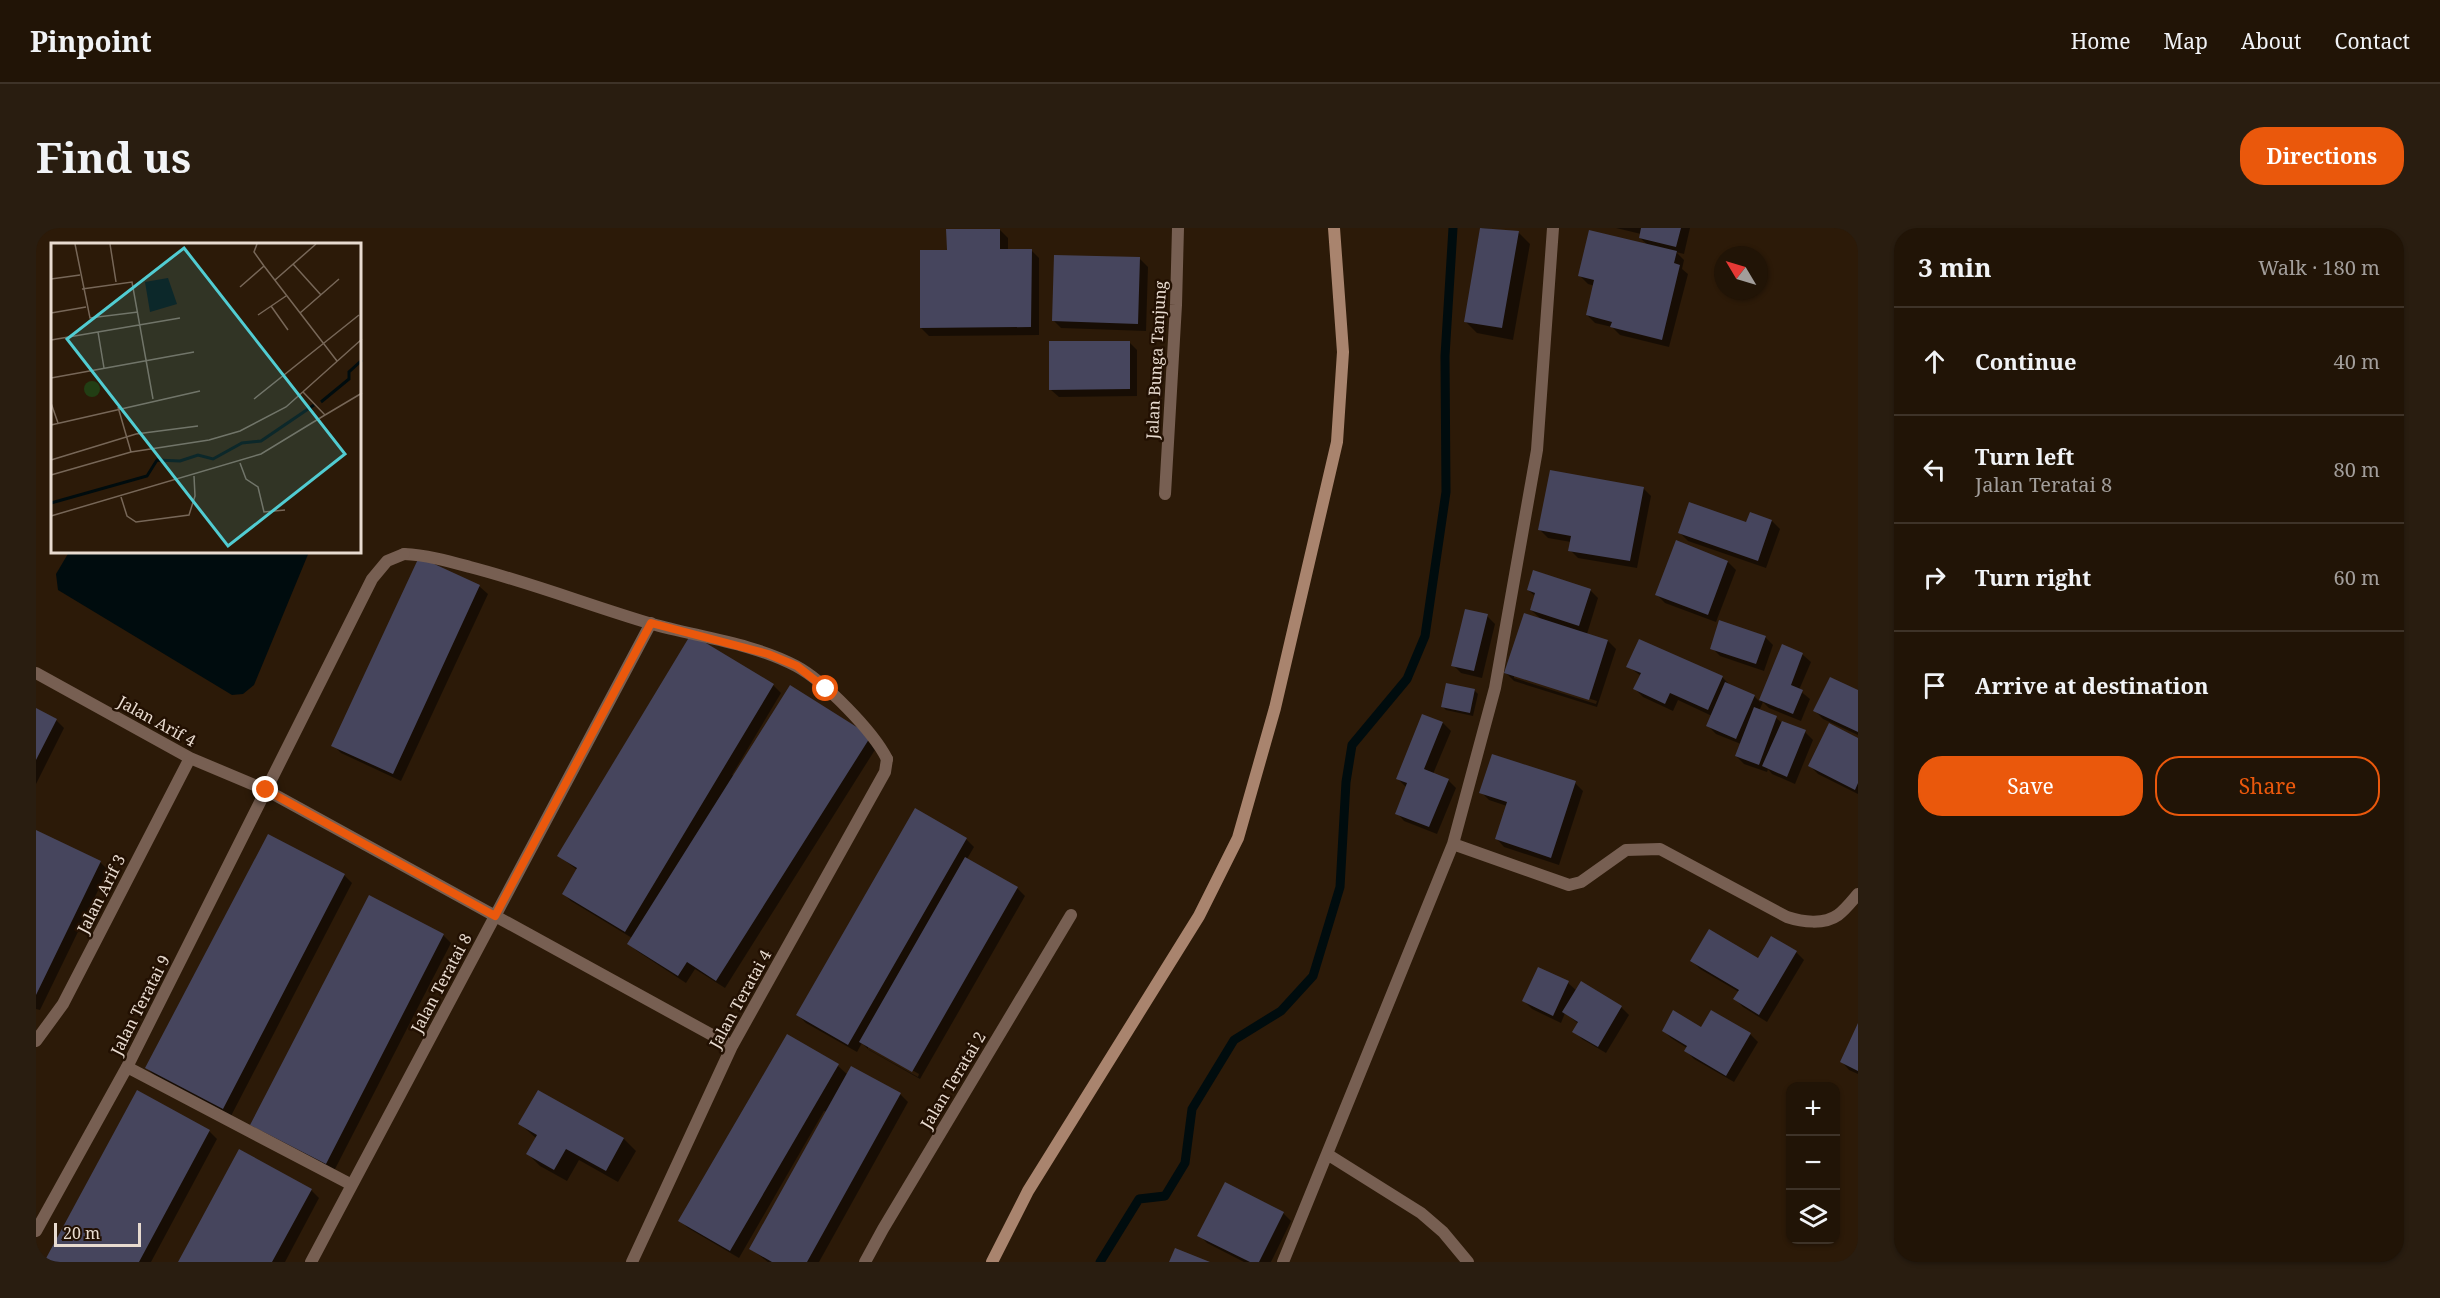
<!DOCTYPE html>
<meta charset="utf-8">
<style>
:root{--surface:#211406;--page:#291d10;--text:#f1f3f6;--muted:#a29e9b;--line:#3e3328;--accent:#ea580c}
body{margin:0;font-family:"Noto Serif",serif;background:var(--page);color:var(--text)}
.controls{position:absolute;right:18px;bottom:18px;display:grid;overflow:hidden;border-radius:12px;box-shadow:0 2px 4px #0004}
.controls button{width:54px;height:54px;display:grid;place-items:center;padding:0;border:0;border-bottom:2px solid var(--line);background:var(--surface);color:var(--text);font:30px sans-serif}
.compass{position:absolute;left:1678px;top:18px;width:54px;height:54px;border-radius:50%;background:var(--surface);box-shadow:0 2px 4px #0004;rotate:308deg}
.scale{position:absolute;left:18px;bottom:15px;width:87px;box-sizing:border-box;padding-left:6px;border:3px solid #e8dbd0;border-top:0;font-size:16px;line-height:21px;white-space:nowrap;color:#e8dbd0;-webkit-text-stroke:4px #221002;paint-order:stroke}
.stop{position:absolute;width:18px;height:18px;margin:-14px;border:4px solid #ea580c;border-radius:50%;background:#fff}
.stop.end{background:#ea580c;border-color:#fff;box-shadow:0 2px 6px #0008}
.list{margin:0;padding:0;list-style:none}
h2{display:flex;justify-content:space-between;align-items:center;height:78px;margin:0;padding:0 24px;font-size:26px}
h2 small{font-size:20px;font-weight:400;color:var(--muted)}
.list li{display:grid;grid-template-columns:39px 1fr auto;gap:18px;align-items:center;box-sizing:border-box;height:108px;padding:0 24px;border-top:2px solid var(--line)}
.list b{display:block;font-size:22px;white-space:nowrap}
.list p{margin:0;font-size:20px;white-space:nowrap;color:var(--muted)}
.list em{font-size:20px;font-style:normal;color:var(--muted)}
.actions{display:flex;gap:12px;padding:18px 24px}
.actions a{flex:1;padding:14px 0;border:2px solid var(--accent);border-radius:24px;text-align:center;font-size:21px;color:var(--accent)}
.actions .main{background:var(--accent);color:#fff}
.icon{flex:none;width:33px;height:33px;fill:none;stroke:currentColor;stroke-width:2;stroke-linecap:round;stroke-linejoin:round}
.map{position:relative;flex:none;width:1822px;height:1034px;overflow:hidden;border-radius:24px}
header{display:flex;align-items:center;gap:36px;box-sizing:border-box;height:84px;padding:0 30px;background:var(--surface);border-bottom:2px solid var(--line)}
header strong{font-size:28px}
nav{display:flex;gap:33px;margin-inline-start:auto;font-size:21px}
.intro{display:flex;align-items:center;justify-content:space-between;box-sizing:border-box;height:144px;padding:0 36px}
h1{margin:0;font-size:42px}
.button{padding:15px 27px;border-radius:24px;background:var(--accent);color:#fff;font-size:21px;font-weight:700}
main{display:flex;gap:36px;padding:0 36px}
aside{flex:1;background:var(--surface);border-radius:24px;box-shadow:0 2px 4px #0004}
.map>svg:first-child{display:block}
.water{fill:#000c0e}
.shadow{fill:#0007;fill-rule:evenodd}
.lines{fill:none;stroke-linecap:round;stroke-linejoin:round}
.stream{stroke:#000c0e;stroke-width:9}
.building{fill:#46455d}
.lane{stroke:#775f52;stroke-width:12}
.street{stroke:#775f52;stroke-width:12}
.secondary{stroke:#a9846e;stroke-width:12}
.route{stroke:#ea580c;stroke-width:8}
.labels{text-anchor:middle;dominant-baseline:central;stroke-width:5;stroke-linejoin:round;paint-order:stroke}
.street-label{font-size:16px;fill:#e8dbd0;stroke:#221002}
.inset-river{fill:none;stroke:#000c0e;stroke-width:3}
.inset-road{fill:none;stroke:#776758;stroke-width:1.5}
.view{fill:#51ccd2;fill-opacity:0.15;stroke:#51ccd2;stroke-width:3}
.inset-edge{fill:none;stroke:#e8dbd0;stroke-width:3}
</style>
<header>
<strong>Pinpoint</strong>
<nav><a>Home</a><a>Map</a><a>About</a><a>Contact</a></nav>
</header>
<div class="intro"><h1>Find us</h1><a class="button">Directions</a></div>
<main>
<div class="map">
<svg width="1822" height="1034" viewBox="0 0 1822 1034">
<rect width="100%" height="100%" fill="#2c1a08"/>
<!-- water -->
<path class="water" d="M 33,324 L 273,324 L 218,457 L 207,466 L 196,467 L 22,362 L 20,346 Z"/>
<!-- shadow -->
<path class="shadow" d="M 1446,0 L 1482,4 L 1494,16 L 1477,112 L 1441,105 L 1429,93 Z
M 1580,0 L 1654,0 L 1648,26 L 1640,24 L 1648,32 L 1646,41 L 1652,46 L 1633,119 L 1584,107 L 1576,99 L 1559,95 L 1551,87 L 1559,58 L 1552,56 L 1544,48 L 1613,18 L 1604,10 L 1605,6 Z
M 964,2 L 972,10 L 972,22 L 995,22 L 1003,30 L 1003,107 L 893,108 L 885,100 L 912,23 Z
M 1104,31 L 1112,39 L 1110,103 L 1025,100 L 1017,92 Z
M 1093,114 L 1101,122 L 1101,168 L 1023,169 L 1015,162 Z
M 1607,260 L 1615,268 L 1601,340 L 1542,330 L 1534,322 L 1535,314 L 1512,310 L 1504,302 Z
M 1736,293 L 1744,301 L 1730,340 L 1652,313 L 1644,305 Z
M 383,331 L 444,359 L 452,366 L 365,553 L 305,525 L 297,517 Z
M 1692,334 L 1700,342 L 1680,394 L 1629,375 L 1621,367 Z
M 1492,362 L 1554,362 L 1562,370 L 1551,406 L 1572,413 L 1580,421 L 1561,479 L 1478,453 L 1470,445 L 1506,392 L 1495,382 L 1500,369 ZM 1478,447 L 1561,473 L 1560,476 L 1478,450 Z
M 1451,388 L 1459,396 L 1446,450 L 1425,445 L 1417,437 Z
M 1729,409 L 1737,417 L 1728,443 L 1684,428 L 1676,420 Z
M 1747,418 L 1767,427 L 1775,434 L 1763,462 L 1774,471 L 1765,493 L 1733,480 L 1727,474 L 1723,483 L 1740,490 L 1746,495 L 1769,504 L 1777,512 L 1759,556 L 1736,546 L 1732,541 L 1731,544 L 1708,536 L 1700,528 L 1705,516 L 1680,506 L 1672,498 L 1676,488 L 1642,472 L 1637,483 L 1607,469 L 1599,461 L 1605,448 L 1592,438 L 1686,449 L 1695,458 L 1718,468 L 1724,474 Z
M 737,457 L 745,465 L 696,547 L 698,548 L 834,509 L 842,517 L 689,760 L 659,741 L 650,755 L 601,723 L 593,715 L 596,710 L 535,673 L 528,666 L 541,642 L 523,628 Z
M 1438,462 L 1442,466 L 1437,488 L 1410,482 L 1407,479 Z
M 1822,463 L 1822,507 L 1787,491 L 1779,483 Z
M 0,482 L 20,492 L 28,500 L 0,556 Z
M 1387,488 L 1407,495 L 1415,503 L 1397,546 L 1412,552 L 1420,560 L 1401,606 L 1368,593 L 1361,585 L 1371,560 L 1362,551 Z
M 1822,511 L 1822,566 L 1782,546 L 1774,538 Z
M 1539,555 L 1547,563 L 1523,637 L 1468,619 L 1461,611 L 1471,578 L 1453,572 L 1445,564 Z
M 0,604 L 64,634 L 72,642 L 4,782 L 0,781 Z
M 233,608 L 308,647 L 316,655 L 195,888 L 119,848 L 111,840 Z
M 930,611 L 938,619 L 931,631 L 981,660 L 989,668 L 884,851 L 833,822 L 826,815 L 821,824 L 770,795 L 762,787 ZM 832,817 L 883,846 L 882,849 L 832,821 Z
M 407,707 L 415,715 L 298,943 L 224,905 Z
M 1760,724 L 1768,732 L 1731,794 L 1707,779 L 1699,771 L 1703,764 L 1664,741 L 1656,733 L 1722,732 Z
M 1532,755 L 1541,763 L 1585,779 L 1593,787 L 1570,825 L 1546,811 L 1538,803 L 1543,796 L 1529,785 L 1525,795 L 1496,781 L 1488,773 Z
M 1822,799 L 1822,846 L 1813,842 L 1806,834 Z
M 1666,801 L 1714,806 L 1722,814 L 1698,854 L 1658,831 L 1650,823 L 1651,820 L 1635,810 L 1627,802 Z
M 751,808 L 802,838 L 812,847 L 864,866 L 872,874 L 783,1034 L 732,1034 L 715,1021 L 791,884 L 788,883 L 703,1030 L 652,1000 L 644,993 Z
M 502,864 L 588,911 L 600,923 L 582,954 L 543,932 L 531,953 L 504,938 L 492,926 L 501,911 L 484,896 Z
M 173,903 L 181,911 L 115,1034 L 10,1034 Z
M 1189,956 L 1247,985 L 1255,993 L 1235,1034 L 1208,1034 L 1171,1015 L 1163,1007 Z
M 275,962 L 283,970 L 249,1034 L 144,1034 Z"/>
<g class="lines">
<!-- stream -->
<path class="stream" d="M 1064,1034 L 1103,971 L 1129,968 L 1149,935 L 1156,881 L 1198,812 L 1245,783 L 1277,748 L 1304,659 L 1310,554 L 1316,517 L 1371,451 L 1389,408 L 1410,264 L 1409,128 L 1417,0"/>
</g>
<!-- building -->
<path class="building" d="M 1444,0 L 1483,3 L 1466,100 L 1428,94 Z
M 1605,0 L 1645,0 L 1640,19 L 1603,10 Z
M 910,1 L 964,1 L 964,21 L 996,21 L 995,99 L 884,100 L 884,22 L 911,22 Z
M 1553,2 L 1641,23 L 1638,35 L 1644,37 L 1626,112 L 1574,99 L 1576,94 L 1550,87 L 1558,52 L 1542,48 Z
M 1018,27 L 1104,29 L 1102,96 L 1016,93 Z
M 1013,113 L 1094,113 L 1094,161 L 1013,162 Z
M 1514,242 L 1608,259 L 1594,333 L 1532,323 L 1535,308 L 1502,302 Z
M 1653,274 L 1710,294 L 1714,284 L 1736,292 L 1722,333 L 1642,305 Z
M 1640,312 L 1692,333 L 1672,387 L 1619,367 Z
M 383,329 L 444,357 L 357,546 L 295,518 Z
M 1497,342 L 1555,361 L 1543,398 L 1494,382 L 1499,365 L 1491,362 Z
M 1429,381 L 1452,386 L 1438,443 L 1415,438 Z
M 1488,385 L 1572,412 L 1553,472 L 1468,445 Z
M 1683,392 L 1730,408 L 1720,436 L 1674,421 Z
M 655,406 L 738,456 L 589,704 L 526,666 L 541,640 L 521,628 Z
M 1603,411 L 1687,448 L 1672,482 L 1634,465 L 1629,476 L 1597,461 L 1605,445 L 1590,439 Z
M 1746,416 L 1767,425 L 1755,457 L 1767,462 L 1757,486 L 1723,472 Z
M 1794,449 L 1822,462 L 1822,504 L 1777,483 Z
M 1689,454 L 1719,467 L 1700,511 L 1670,498 Z
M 1410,455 L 1439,461 L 1434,485 L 1405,479 Z
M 754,457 L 835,508 L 680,753 L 651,734 L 642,748 L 591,716 Z
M 1718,479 L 1741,488 L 1723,537 L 1699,528 Z
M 0,480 L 21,491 L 0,532 Z
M 1386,486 L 1407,494 L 1388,541 L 1413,551 L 1393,599 L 1359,586 L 1371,555 L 1360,551 Z
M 1746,493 L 1770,502 L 1751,549 L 1726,538 Z
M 1793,495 L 1822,510 L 1822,555 L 1819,562 L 1772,538 Z
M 1456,526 L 1540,553 L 1515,630 L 1459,611 L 1471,574 L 1443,565 Z
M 879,580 L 931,610 L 812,817 L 760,787 Z
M 0,602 L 65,633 L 0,767 Z
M 232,606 L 309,646 L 187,881 L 109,840 Z
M 929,629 L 982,659 L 876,844 L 823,814 Z
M 333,667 L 408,706 L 290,936 L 214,897 Z
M 1673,701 L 1722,730 L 1735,708 L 1761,723 L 1723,787 L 1697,771 L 1703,762 L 1654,733 Z
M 1502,739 L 1533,753 L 1517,788 L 1486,773 Z
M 1545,753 L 1586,778 L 1562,819 L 1536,804 L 1542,794 L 1526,784 Z
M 1637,782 L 1665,799 L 1675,782 L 1715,805 L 1690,848 L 1648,823 L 1651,818 L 1626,803 Z
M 1822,795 L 1822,843 L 1804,834 Z
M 751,806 L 803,836 L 694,1023 L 642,993 Z
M 815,838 L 865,865 L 771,1034 L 736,1034 L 713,1021 Z
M 101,862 L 174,902 L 103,1034 L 8,1034 Z
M 502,862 L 588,910 L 570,943 L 530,921 L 518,942 L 490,926 L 501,907 L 482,896 Z
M 203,921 L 276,961 L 236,1034 L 142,1034 Z
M 1189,954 L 1248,984 L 1223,1034 L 1214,1034 L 1161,1008 Z
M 1139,1020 L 1174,1034 L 1133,1034 Z"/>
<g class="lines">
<!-- lane -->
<path class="lane" d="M 368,326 C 391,327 412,333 434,339 C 496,355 555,378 616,396 C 663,409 716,415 760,438 C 788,453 837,503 851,531"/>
<!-- street -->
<path class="street" d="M 1129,266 L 1140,77 L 1142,0
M 0,445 L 154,530 L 230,562 L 696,818
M 1417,616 L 1533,657 L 1545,654 L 1590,622 L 1624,621 L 1751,689 C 1766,694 1788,697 1802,687 C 1809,682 1816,673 1822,666
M 0,813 L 27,776 L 154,530
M 91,839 L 316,957
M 1291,926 L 1385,985 L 1407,1004 L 1432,1034
M 0,1003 L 91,839 L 336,351 L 351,333 L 368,326
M 275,1034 L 615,395
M 596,1034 L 696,818 L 849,544 L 851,531
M 829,1034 L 847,1001 L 1035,687
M 1247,1034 L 1417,616 L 1459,460 L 1501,222 L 1517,0"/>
<!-- secondary -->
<path class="secondary" d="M 956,1034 L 992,963 L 1163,688 L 1202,610 L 1239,480 L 1301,214 L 1307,124 L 1298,0"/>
</g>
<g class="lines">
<!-- route -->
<path class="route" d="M 230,562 L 459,688 L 615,395 L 732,426 L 761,438 L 790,461"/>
</g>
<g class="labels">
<!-- street labels -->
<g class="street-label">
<text transform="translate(1120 132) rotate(-87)">Jalan Bunga Tanjung</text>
<text transform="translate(121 493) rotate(29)">Jalan Arif 4</text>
<text transform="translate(65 666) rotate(-63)">Jalan Arif 3</text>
<text transform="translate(405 755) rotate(-62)">Jalan Teratai 8</text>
<text transform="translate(704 771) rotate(-61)">Jalan Teratai 4</text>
<text transform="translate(104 777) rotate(-63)">Jalan Teratai 9</text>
<text transform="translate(917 852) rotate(-59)">Jalan Teratai 2</text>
</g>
</g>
<!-- overview -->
<g transform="translate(15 15)">
<rect width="310" height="310" fill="#2c1a08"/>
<path d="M33 146a8 8 0 1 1 16 0a8 8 0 1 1-16 0Z" fill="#223e14"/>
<path d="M 117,35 L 126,61 L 99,69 L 94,39 Z" fill="#000c0e"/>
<path class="inset-river" d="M 270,159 L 298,136 L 298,129 L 311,117M 0,260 L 96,233 L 106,217 L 129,218 L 147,212 L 162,216 L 191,200 L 210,198 L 263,162"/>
<path class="inset-road" d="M 24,1 L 39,75 L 87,69M 59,1 L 65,39M 206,1 L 203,9 L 213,23 L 286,118M 242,21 L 270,52M 0,36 L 29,32M 224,37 L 265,1M 189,44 L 213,23M 31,46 L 81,39 L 102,156M 220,63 L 237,87M 0,70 L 35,64M 249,70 L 288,36M 207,72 L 235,53M 47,89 L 53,125M 0,97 L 129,75M 0,135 L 143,109M 203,156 L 308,72M 0,160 L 7,180M 67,164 L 80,209M 274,172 L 311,150M 0,182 L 149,148M 0,217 L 85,191 L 147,183M 189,220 L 195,236 L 207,244 L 213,269 L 234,267M 0,232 L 80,209 L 158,197 L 189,188 L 235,164 L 311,96M 70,254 L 76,273 L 85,279 L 138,272 L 144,253 L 143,233M 0,273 L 210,211 L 274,172 L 252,149"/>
<path class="view" d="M 133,5 L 294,211 L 177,303 L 16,96 Z"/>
<rect width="310" height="310" class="inset-edge"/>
</g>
</svg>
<div class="controls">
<button>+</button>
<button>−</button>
<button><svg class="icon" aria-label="layers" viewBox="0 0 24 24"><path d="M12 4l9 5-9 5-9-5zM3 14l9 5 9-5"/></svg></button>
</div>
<svg class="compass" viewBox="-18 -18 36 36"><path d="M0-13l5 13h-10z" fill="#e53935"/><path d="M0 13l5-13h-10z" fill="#a29e9b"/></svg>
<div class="scale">20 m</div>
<div class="stop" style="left:790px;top:461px"></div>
<div class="stop end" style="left:230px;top:562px"></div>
</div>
<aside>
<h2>3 min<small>Walk · 180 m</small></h2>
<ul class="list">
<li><svg class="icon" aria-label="ahead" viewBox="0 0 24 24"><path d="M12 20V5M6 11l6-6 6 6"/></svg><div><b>Continue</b></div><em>40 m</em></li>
<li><svg class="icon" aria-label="left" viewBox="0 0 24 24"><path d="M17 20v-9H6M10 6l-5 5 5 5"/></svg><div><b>Turn left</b><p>Jalan Teratai 8</p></div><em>80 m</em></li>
<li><svg class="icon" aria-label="right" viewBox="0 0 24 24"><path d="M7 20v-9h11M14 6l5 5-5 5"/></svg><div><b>Turn right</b></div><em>60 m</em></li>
<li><svg class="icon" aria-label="arrive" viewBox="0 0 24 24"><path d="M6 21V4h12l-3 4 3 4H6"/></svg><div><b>Arrive at destination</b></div></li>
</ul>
<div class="actions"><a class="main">Save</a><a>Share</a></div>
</aside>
</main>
